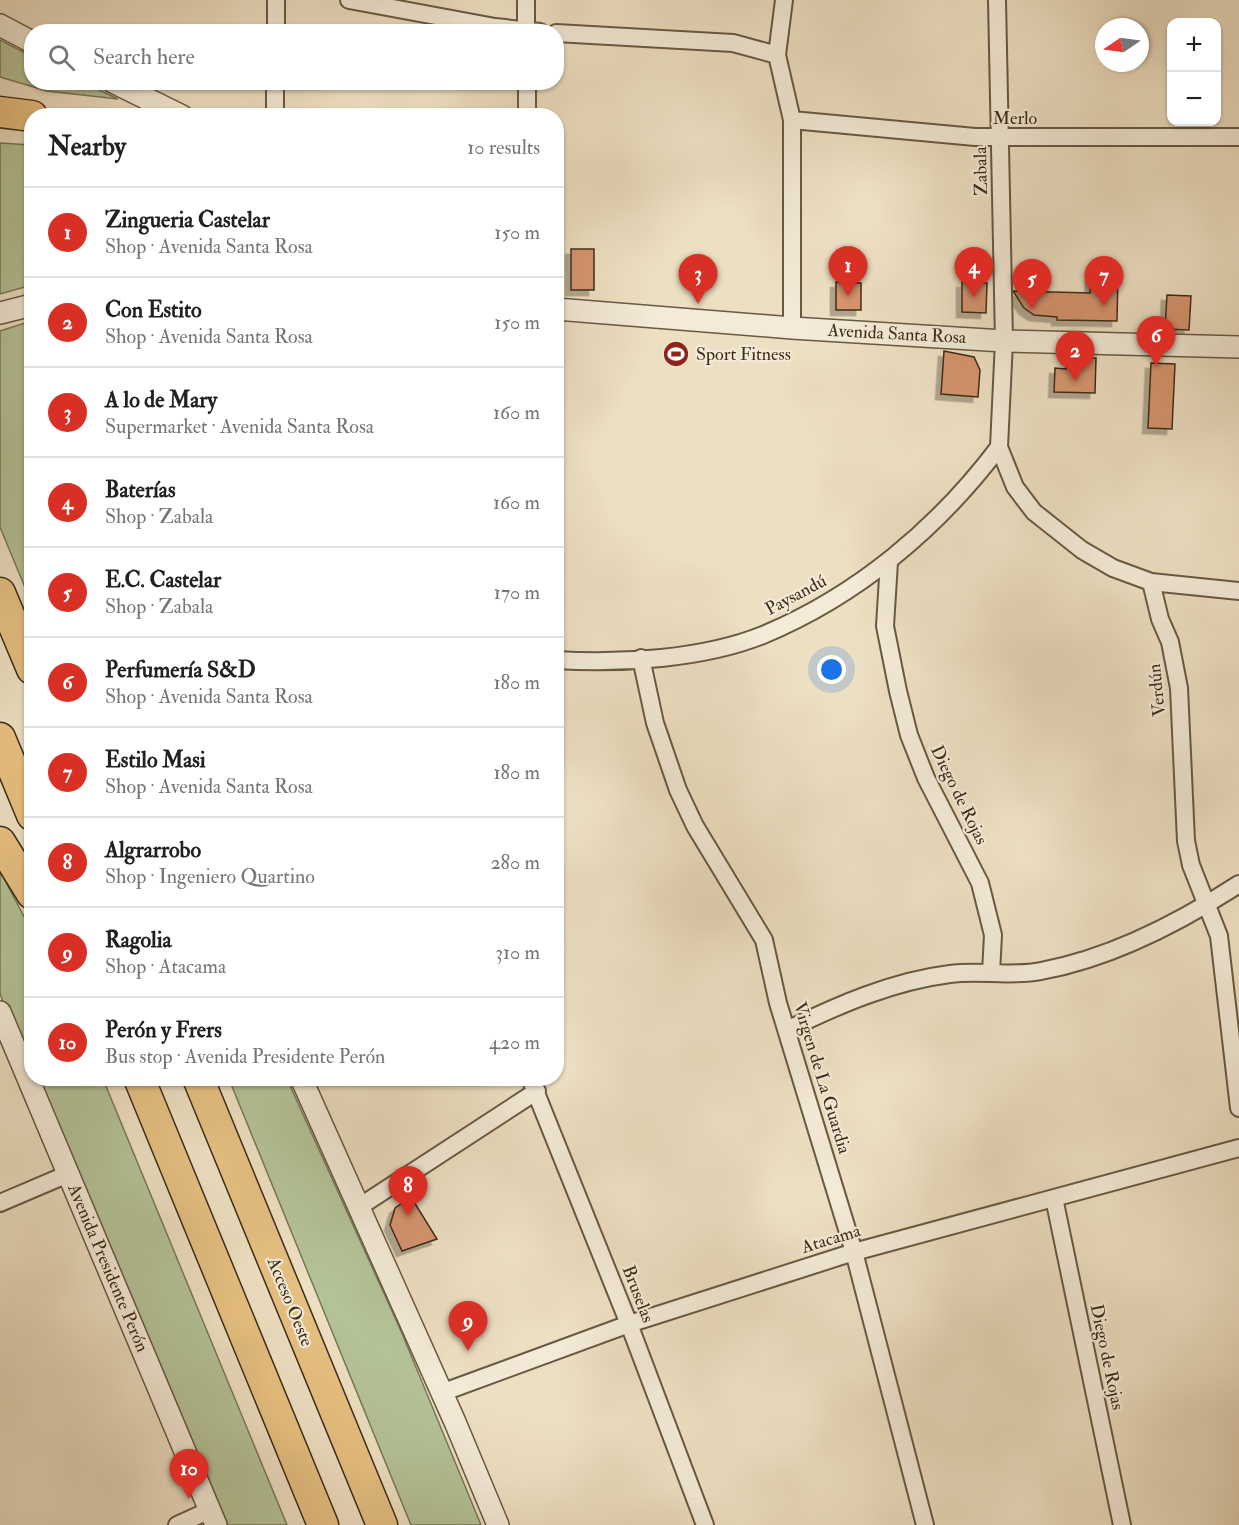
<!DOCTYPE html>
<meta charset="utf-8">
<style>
:root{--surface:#fff;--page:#f6f6f6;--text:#202124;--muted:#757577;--line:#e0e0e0;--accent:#d93025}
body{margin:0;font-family:"IM FELL Double Pica",serif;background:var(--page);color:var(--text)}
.controls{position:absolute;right:18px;top:18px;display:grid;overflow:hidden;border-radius:12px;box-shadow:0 2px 4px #0004}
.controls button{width:54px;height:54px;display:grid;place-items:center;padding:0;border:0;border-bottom:2px solid var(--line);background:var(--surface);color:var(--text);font:30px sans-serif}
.compass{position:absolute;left:1095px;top:18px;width:54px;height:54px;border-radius:50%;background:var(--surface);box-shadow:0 2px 4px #0004;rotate:257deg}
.you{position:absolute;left:832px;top:670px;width:21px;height:21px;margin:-15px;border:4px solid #fff;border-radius:50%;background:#1a73e8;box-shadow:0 0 0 9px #1a73e833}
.badge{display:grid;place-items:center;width:39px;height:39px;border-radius:50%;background:var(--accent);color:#fff;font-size:20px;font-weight:700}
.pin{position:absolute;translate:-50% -50px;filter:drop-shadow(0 2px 3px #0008)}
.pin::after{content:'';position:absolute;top:32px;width:21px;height:18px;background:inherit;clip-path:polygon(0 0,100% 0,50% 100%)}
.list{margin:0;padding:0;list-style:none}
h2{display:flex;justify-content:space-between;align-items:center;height:78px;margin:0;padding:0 24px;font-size:26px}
h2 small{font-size:20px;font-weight:400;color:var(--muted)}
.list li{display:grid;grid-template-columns:39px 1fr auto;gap:18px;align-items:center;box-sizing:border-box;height:90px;padding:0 24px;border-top:2px solid var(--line)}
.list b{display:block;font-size:22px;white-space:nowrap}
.list p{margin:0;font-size:20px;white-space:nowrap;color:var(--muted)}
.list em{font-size:20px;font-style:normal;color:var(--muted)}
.icon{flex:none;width:33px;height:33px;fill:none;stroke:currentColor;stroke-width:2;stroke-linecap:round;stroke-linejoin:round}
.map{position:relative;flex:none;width:1239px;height:1525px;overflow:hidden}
.search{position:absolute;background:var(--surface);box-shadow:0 2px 4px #0004;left:24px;top:24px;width:540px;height:66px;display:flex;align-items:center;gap:15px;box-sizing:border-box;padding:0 21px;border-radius:24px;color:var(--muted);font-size:22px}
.panel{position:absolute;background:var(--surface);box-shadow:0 2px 4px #0004;left:24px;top:108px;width:540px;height:978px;border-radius:24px}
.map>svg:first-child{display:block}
.green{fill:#b4c297;stroke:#787758;stroke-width:1.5}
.building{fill:#d5946e;stroke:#3c2c18;stroke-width:1.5;filter:url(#shadow)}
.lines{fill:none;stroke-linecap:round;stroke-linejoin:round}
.minor-casing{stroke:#685942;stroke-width:20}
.tertiary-casing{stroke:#685942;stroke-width:24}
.motorway-casing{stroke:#3c2c18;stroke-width:33}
.minor{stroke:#f3ead7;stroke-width:16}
.tertiary{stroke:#f3ead7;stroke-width:21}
.motorway{stroke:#e6c081;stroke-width:30}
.labels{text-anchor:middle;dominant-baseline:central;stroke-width:4.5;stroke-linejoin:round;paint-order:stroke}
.street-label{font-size:18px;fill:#3c2c18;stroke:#f3ead7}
.poi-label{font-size:18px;fill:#3c2c18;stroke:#f3ead7;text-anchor:start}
</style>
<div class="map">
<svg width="1239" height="1525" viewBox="0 0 1239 1525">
<defs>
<filter id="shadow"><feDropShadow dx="-5.5" dy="5.5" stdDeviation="0" flood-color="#0004"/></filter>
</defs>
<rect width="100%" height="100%" fill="#eddfc2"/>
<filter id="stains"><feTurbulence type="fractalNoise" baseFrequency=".00333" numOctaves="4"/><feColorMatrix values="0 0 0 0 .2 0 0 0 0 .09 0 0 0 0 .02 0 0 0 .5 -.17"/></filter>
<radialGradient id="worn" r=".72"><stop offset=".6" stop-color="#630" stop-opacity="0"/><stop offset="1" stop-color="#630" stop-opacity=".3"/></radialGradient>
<!-- green -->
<path class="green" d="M 0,40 L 31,56 L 32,82 L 85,83 L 118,99 L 47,91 L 0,77 Z
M 0,143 L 31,145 L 32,285 L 0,294 Z
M 31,321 L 32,321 L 31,602 L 0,527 L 0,331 Z
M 0,871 L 31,930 L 31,1072 L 0,994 Z
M 34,1079 L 103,1079 L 287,1525 L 223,1525 Z
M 229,1079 L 287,1079 L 401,1331 L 481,1525 L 411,1525 Z"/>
<!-- building -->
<path class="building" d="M 571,249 L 594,249 L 594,290 L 571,290 Z
M 1091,274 L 1118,275 L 1117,321 L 1057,320 L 1057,317 L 1034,315 L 1024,308 L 1013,291 L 1090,293 Z
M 836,282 L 861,283 L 861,310 L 836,310 Z
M 962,282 L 987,283 L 986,313 L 962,312 Z
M 1167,295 L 1191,296 L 1189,330 L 1165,329 Z
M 944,351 L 974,357 L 980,370 L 978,397 L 941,394 Z
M 1076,358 L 1096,358 L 1095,393 L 1054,392 L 1055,368 L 1066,369 L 1066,365 L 1076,365 Z
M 1151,363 L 1175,364 L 1172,429 L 1148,428 Z
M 411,1197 L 437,1239 L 402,1251 L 390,1225 L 395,1208 Z"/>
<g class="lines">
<!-- minor casing -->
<g class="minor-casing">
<path id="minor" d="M 349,0 L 495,27 L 540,32
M 784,0 L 777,55 L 792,120 L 792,328
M 997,0 L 1004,341 L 999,447 L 1015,487 L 1034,512 L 1082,550 L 1113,568 L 1151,582 L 1160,619 L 1170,642 L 1179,688 L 1186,841 L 1191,865 L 1219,936 L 1239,1108
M 276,32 L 276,0
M 526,32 L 526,0
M 556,33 L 733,43 L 777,55
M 527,82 L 527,116
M 275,116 L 275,82
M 792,120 L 975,137 L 1239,137
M 889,562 L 885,626 L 898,691 L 909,735 L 926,778 L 980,883 L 993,935 L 991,973
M 1151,582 L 1239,591
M 641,658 L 655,723 L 678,790 L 695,826 L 764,940 L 778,1003 L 854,1252 L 925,1525
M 556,660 C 620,664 704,659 763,635 C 857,596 938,528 999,447
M 787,1030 C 838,1005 893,981 950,974 C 979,970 1011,977 1041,971 C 1112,958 1179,923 1239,884
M 530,1078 L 629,1324 L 705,1525
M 1054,1198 L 1122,1525
M 0,1203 L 68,1174
M 359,1207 L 537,1091
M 441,1393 L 629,1324 L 854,1252 L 1239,1148
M 177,1525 L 210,1510"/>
</g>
<!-- tertiary casing -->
<g class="tertiary-casing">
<path id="tertiary" d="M 0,25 L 32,42
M 113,82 L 182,116
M 556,309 L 792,328 L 1004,341 L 1239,347
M 0,313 L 32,305
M 0,1012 L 216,1525
M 301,1078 L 455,1422 L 498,1525"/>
</g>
<!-- motorway casing -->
<g class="motorway-casing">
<path id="motorway" d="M 0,112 L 32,116
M 0,593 L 32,669
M 0,738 L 32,815
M 0,842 L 32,894
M 139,1078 L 323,1525
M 198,1078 L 382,1525"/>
</g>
<!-- minor -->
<use href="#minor" class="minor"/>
<!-- tertiary -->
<use href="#tertiary" class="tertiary"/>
<!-- motorway -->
<use href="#motorway" class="motorway"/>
</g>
<!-- icons -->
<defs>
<g id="stadium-disc" transform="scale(1.35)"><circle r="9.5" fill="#8f2418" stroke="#f3ead7"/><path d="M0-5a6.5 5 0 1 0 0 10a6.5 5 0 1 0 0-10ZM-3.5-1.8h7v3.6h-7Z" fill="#fff"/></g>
</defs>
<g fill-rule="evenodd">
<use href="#stadium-disc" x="676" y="354"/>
</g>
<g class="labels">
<!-- street labels -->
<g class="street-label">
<text x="1015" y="118">Merlo</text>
<text transform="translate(981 171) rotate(-91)">Zabala</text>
<text transform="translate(897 334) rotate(3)">Avenida Santa Rosa</text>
<text transform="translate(796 595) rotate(-28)">Paysandú</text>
<text transform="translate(1157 690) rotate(-96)">Verdún</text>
<text transform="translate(959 795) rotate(64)">Diego de Rojas</text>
<text transform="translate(822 1078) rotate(73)">Virgen de La Guardia</text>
<text transform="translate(831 1239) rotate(-17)">Atacama</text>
<text transform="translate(108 1268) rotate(67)">Avenida Presidente Perón</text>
<text transform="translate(638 1294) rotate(69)">Bruselas</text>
<text transform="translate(290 1302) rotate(68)">Acceso Oeste</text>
<text transform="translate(1107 1357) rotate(78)">Diego de Rojas</text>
</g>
<!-- poi labels -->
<g class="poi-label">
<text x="696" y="354">Sport Fitness</text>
</g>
</g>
<rect width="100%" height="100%" filter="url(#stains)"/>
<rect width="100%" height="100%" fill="url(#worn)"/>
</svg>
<div class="controls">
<button>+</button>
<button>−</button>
</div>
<svg class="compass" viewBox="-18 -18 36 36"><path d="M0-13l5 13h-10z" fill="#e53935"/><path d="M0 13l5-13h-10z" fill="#757577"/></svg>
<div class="you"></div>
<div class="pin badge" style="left:848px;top:296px">1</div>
<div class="pin badge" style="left:1075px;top:381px">2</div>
<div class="pin badge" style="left:698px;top:304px">3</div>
<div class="pin badge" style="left:974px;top:297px">4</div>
<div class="pin badge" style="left:1032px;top:309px">5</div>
<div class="pin badge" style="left:1156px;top:366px">6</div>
<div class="pin badge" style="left:1104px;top:306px">7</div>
<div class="pin badge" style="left:408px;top:1216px">8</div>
<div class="pin badge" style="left:468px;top:1351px">9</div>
<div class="pin badge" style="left:189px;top:1499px">10</div>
<div class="search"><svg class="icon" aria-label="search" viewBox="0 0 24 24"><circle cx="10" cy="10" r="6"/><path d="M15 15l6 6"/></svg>Search here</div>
<section class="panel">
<h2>Nearby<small>10 results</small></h2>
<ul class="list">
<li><span class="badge">1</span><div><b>Zingueria Castelar</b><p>Shop · Avenida Santa Rosa</p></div><em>150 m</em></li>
<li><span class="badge">2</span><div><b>Con Estito</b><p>Shop · Avenida Santa Rosa</p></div><em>150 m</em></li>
<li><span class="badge">3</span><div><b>A lo de Mary</b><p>Supermarket · Avenida Santa Rosa</p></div><em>160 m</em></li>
<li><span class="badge">4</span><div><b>Baterías</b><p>Shop · Zabala</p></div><em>160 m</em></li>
<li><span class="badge">5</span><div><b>E.C. Castelar</b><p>Shop · Zabala</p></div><em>170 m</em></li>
<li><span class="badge">6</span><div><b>Perfumería S&amp;D</b><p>Shop · Avenida Santa Rosa</p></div><em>180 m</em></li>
<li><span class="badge">7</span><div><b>Estilo Masi</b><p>Shop · Avenida Santa Rosa</p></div><em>180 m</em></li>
<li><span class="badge">8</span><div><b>Algrarrobo</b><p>Shop · Ingeniero Quartino</p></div><em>280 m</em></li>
<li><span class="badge">9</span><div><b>Ragolia</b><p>Shop · Atacama</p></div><em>310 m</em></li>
<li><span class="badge">10</span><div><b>Perón y Frers</b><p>Bus stop · Avenida Presidente Perón</p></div><em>420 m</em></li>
</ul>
</section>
</div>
